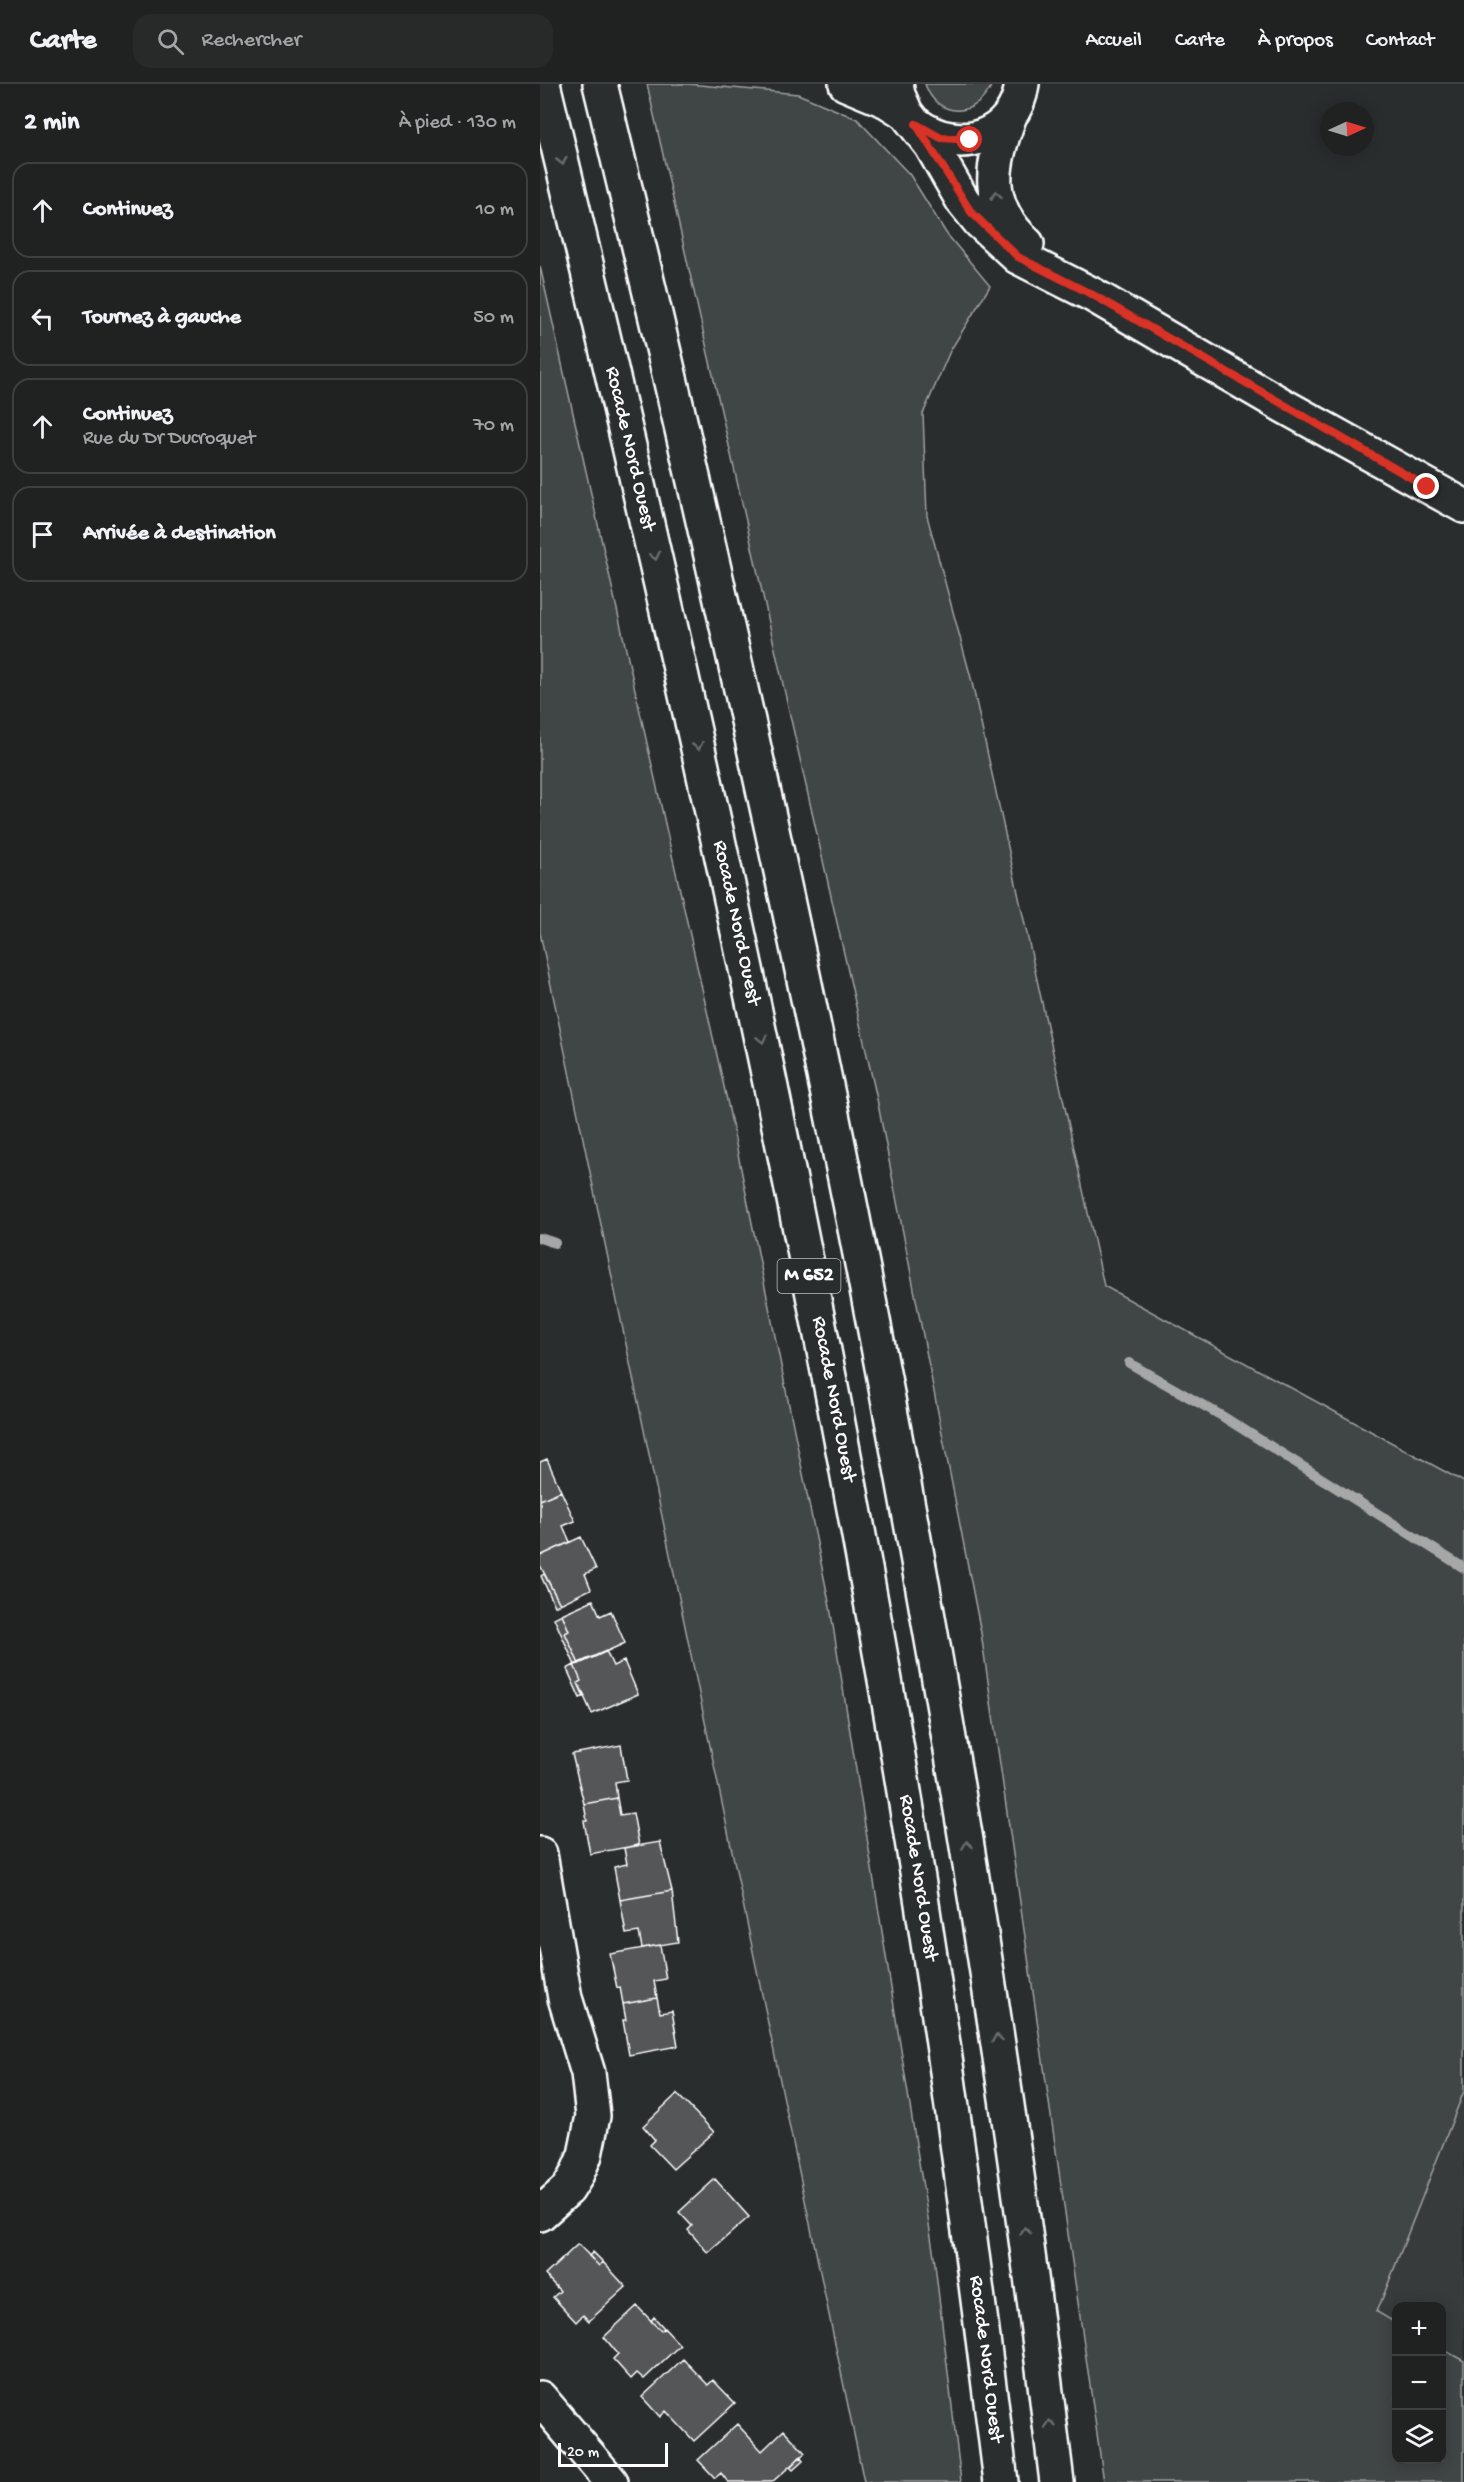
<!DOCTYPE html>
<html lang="fr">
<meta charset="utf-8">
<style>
:root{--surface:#202222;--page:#282a2a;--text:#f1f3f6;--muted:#a2a4a5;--line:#3d3f40}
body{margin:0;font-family:"Gochi Hand",sans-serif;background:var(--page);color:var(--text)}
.controls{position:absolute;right:18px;bottom:18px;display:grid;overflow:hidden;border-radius:12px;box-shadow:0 3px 15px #0003}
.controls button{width:54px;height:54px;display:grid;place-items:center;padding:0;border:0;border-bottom:2px solid var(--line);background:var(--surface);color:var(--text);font:30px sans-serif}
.compass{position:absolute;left:780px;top:18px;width:54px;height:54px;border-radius:50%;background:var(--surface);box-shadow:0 3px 15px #0003;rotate:86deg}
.scale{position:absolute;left:18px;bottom:15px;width:110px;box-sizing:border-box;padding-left:6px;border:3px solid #fff;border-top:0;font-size:16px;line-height:21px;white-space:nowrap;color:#fff;-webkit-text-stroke:4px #2a2d2e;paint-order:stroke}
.stop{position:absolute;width:18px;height:18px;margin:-14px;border:4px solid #d93025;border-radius:50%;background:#fff}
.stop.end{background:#d93025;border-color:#fff;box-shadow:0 2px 6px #0008}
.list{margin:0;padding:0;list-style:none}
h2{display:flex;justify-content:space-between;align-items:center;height:78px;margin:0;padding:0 24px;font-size:26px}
h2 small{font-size:20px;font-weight:400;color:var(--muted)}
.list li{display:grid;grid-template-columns:39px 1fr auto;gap:18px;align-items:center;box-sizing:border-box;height:96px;margin:0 12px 12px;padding:0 12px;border:2px solid var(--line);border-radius:18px}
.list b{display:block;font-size:22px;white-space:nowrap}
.list p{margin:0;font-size:20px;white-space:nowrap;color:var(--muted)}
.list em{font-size:20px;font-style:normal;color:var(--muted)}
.icon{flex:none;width:33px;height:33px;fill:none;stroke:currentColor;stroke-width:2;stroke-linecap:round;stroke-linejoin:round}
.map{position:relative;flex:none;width:924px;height:2398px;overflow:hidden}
header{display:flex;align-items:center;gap:36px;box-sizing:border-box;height:84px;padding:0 30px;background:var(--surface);border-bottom:2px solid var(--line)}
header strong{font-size:28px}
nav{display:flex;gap:33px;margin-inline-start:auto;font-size:21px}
.search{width:420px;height:54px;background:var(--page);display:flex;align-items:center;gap:15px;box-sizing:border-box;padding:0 21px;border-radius:18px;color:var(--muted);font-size:22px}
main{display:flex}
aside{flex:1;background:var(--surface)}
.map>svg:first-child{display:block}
.built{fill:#373a3b}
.green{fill:#414445;stroke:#a0a2a2;stroke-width:1.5}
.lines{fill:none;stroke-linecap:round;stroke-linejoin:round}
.stream{stroke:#a6a7a7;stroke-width:10}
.building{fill:#555758;stroke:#fff;stroke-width:1.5}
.minor-casing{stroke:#fff;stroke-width:38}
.trunk-casing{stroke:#fff;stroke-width:38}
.minor{stroke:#2a2d2e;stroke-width:33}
.trunk{stroke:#2a2d2e;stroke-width:33}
.oneway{stroke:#6a6c6d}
.route{stroke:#d93025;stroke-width:8}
.labels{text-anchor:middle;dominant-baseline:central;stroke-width:6;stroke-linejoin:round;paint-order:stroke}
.shield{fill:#2a2d2e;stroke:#bfc0c0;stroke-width:1.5}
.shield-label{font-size:20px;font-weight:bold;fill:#fff}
.street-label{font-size:21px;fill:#fff;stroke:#2a2d2e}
</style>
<header>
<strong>Carte</strong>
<div class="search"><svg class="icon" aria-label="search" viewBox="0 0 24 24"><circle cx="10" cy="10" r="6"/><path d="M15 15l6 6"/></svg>Rechercher</div>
<nav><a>Accueil</a><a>Carte</a><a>À propos</a><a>Contact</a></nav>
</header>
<main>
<aside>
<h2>2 min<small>À pied · 130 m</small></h2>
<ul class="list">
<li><svg class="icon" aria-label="ahead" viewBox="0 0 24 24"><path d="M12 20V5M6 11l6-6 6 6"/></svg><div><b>Continuez</b></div><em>10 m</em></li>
<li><svg class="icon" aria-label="left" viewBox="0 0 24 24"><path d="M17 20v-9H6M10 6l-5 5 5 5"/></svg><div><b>Tournez à gauche</b></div><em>50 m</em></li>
<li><svg class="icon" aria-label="ahead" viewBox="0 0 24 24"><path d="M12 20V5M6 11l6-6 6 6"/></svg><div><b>Continuez</b><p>Rue du Dr Ducroquet</p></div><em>70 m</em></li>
<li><svg class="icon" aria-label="arrive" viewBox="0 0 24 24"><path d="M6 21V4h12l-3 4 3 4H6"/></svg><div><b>Arrivée à destination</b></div></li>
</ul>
</aside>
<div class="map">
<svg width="924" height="2398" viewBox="0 0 924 2398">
<rect width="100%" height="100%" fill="#2a2d2e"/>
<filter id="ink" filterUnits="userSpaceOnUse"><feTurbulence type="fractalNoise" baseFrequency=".0167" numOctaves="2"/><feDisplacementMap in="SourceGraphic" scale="12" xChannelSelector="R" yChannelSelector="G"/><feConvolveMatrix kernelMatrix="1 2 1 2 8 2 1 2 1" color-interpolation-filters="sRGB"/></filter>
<g filter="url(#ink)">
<!-- built -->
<path class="built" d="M 924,2007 L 924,2277 L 902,2265 L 902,2222 L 856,2222 L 856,2239 L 837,2228 Z"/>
<!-- green -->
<path class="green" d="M 107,0 L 148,0 L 258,10 L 317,35 L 370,91 L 406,149 L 450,202 L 410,267 L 383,330 L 387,432 L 431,594 L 564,1202 L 924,1398 L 924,2007 L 837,2228 L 856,2239 L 856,2376 L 902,2376 L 902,2265 L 924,2277 L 924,2398 L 564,2398 L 441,1549 L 337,1015 Z
M 385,0 L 452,0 C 438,34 397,36 385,0 Z
M 0,182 L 187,1016 L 290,1523 L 394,2172 L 421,2398 L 324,2398 L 0,849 Z"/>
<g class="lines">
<!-- stream -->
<path class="stream" d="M 0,1154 L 15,1159
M 589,1279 L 682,1332 L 924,1484"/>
</g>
<!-- building -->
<path class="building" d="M 7,1375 L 21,1407 L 0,1416 L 0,1378 Z
M 21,1407 L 35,1437 L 23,1442 L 30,1458 L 0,1472 L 0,1416 Z
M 41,1453 L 56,1485 L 45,1490 L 51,1505 L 20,1520 L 0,1481 L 0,1472 Z
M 4,1490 L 20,1520 L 15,1522 L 1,1492 Z
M 53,1516 L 60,1532 L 71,1527 L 85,1559 L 39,1580 L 25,1549 L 29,1547 L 22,1530 Z
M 22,1530 L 29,1547 L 25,1549 L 39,1580 L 35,1581 L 14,1534 Z
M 66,1567 L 73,1582 L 84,1577 L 98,1610 L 52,1630 L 38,1599 L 41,1597 L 34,1581 Z
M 34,1581 L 41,1597 L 38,1599 L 45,1612 L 40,1614 L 27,1585 Z
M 81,1661 L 87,1696 L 75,1698 L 77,1714 L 44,1720 L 32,1670 Z
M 77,1714 L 80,1731 L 93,1729 L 99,1761 L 50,1770 L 44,1737 L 47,1737 L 44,1720 Z
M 120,1758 L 132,1807 L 80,1816 L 74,1783 L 87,1780 L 84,1764 Z
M 132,1807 L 138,1858 L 102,1864 L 99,1848 L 86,1850 L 80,1816 Z
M 120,1861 L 126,1895 L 114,1897 L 117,1914 L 83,1920 L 80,1903 L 77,1904 L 70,1870 Z
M 117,1914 L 120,1929 L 132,1927 L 138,1962 L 89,1971 L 83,1936 L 86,1936 L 83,1920 Z
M 137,2010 L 174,2048 L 133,2085 L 110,2061 L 115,2056 L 103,2042 Z
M 175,2095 L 209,2133 L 168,2169 L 148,2146 L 152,2142 L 139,2128 Z
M 38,2160 L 59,2182 L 63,2178 L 86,2203 L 49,2237 L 43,2231 L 36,2238 L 13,2213 L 20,2207 L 5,2191 Z
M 53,2168 L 63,2178 L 59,2182 L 49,2172 Z
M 97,2222 L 121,2247 L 124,2244 L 140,2261 L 104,2295 L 97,2289 L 91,2295 L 73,2275 L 78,2270 L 64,2253 Z
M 114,2233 L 124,2244 L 121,2247 L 111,2237 Z
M 143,2275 L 168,2301 L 173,2296 L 195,2319 L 154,2357 L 126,2327 L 120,2333 L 102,2313 Z
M 197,2340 L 222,2367 L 244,2346 L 265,2369 L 232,2398 L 188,2398 L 181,2389 L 175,2394 L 158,2376 Z
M 260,2373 L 263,2377 L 253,2386 L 250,2383 Z"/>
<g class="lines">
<!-- minor casing -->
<g class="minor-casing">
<path id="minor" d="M 306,0 L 347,17 L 366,29
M 356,0 L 358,11 L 366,29 L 391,61 L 423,117 L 440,138 L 478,173 L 553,211 L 742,321 L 924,422
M 470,31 C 451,83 443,119 487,160
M 376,40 C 418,72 475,54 482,0
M 0,1770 L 25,1914 L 48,1989 L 53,2032 L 45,2071 L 36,2092 L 28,2105 L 0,2130
M 0,2314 L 71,2398"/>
</g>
<!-- trunk casing -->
<g class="trunk-casing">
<g id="trunk">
<path id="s1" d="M 3,0 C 131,529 251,1060 345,1596 C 392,1862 428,2130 461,2398"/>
<path d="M 60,0 C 252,792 421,1589 517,2398"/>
</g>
</g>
<!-- minor -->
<use href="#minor" class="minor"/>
<!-- trunk -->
<use href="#trunk" class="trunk"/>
</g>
<!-- one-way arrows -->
<defs><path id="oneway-chevron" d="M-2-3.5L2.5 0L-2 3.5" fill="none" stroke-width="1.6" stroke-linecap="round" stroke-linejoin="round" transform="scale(1.5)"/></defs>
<g class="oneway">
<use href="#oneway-chevron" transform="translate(22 77) rotate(77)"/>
<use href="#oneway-chevron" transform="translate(456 111) rotate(-100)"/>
<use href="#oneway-chevron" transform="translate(115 472) rotate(77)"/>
<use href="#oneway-chevron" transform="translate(158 662) rotate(77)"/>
<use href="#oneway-chevron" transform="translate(222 955) rotate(78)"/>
<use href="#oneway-chevron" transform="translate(427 1761) rotate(-99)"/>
<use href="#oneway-chevron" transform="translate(457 1954) rotate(-99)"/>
<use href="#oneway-chevron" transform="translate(485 2147) rotate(-98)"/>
<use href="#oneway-chevron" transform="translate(510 2340) rotate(-97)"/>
</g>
</g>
<g class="lines" filter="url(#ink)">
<!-- route -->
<path class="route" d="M 430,56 L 401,54 L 376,40 L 431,128 L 478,173 L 553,211 L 887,403"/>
</g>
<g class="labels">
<!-- shield labels -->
<rect class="shield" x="237.5" y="1175" width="63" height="34" rx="4.5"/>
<g class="shield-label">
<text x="269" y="1192">M 652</text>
</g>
<!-- street labels -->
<g class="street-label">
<text stroke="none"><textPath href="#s1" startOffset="375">Rocade Nord Ouest</textPath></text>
<text stroke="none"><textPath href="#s1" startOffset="861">Rocade Nord Ouest</textPath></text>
<text stroke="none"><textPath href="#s1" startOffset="1347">Rocade Nord Ouest</textPath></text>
<text stroke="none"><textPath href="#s1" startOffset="1833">Rocade Nord Ouest</textPath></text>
<text stroke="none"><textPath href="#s1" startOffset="2319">Rocade Nord Ouest</textPath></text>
</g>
</g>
</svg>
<div class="controls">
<button>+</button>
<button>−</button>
<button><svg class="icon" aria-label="layers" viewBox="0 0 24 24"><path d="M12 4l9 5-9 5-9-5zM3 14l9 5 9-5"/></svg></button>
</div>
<svg class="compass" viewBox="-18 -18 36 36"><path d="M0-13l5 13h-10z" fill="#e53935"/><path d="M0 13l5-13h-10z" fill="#a2a4a5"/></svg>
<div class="scale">20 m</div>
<div class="stop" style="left:430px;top:56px"></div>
<div class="stop end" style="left:887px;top:403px"></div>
</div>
</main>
